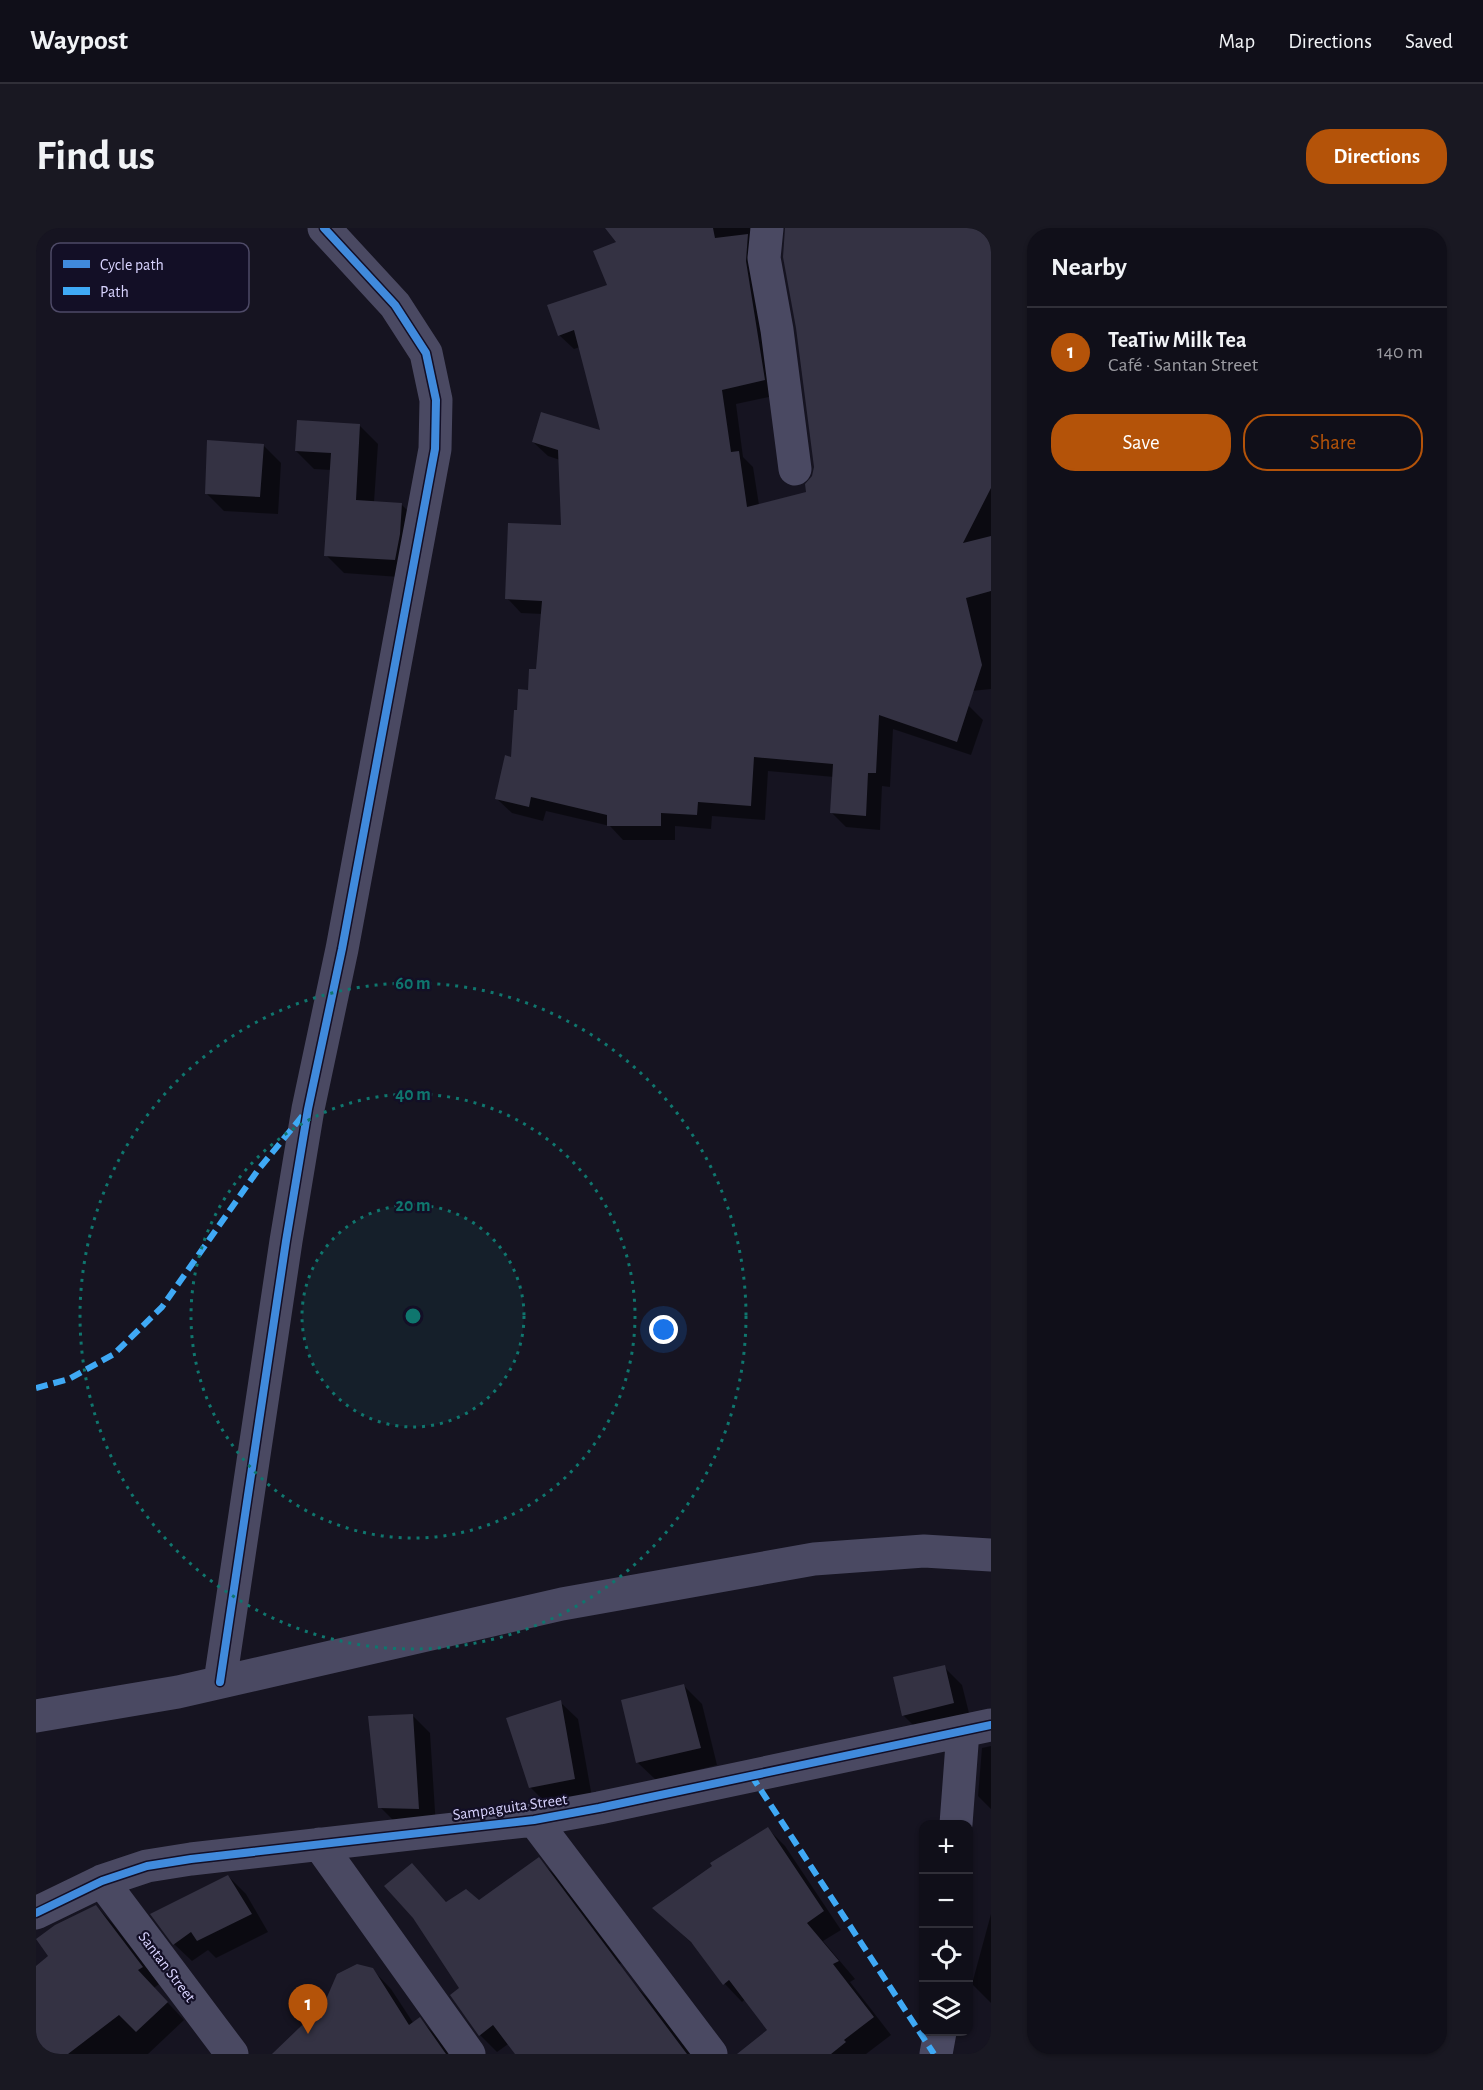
<!DOCTYPE html>
<meta charset="utf-8">
<style>
:root{--surface:#100f19;--page:#191822;--text:#f1f3f6;--muted:#9c9ca2;--line:#302f38;--accent:#b45309}
body{margin:0;font-family:"Alegreya Sans",sans-serif;background:var(--page);color:var(--text)}
.controls{position:absolute;right:18px;bottom:18px;display:grid;overflow:hidden;border-radius:12px;box-shadow:0 2px 4px #0004}
.controls button{width:54px;height:54px;display:grid;place-items:center;padding:0;border:0;border-bottom:2px solid var(--line);background:var(--surface);color:var(--text);font:30px sans-serif}
.you{position:absolute;left:628px;top:1102px;width:21px;height:21px;margin:-15px;border:4px solid #fff;border-radius:50%;background:#1a73e8;box-shadow:0 0 0 9px #1a73e833}
.badge{display:grid;place-items:center;width:39px;height:39px;border-radius:50%;background:var(--accent);color:#fff;font-size:20px;font-weight:700}
.pin{position:absolute;translate:-50% -50px;filter:drop-shadow(0 2px 3px #0008)}
.pin::after{content:'';position:absolute;top:32px;width:21px;height:18px;background:inherit;clip-path:polygon(0 0,100% 0,50% 100%)}
.list{margin:0;padding:0;list-style:none}
h2{display:flex;justify-content:space-between;align-items:center;height:78px;margin:0;padding:0 24px;font-size:26px}
h2 small{font-size:20px;font-weight:400;color:var(--muted)}
.list li{display:grid;grid-template-columns:39px 1fr auto;gap:18px;align-items:center;box-sizing:border-box;height:90px;padding:0 24px;border-top:2px solid var(--line)}
.list b{display:block;font-size:22px;white-space:nowrap}
.list p{margin:0;font-size:20px;white-space:nowrap;color:var(--muted)}
.list em{font-size:20px;font-style:normal;color:var(--muted)}
.actions{display:flex;gap:12px;padding:18px 24px}
.actions a{flex:1;padding:14px 0;border:2px solid var(--accent);border-radius:24px;text-align:center;font-size:21px;color:var(--accent)}
.actions .main{background:var(--accent);color:#fff}
.icon{flex:none;width:33px;height:33px;fill:none;stroke:currentColor;stroke-width:2;stroke-linecap:round;stroke-linejoin:round}
.map{position:relative;flex:none;width:955px;height:1826px;overflow:hidden;border-radius:24px}
header{display:flex;align-items:center;gap:36px;box-sizing:border-box;height:84px;padding:0 30px;background:var(--surface);border-bottom:2px solid var(--line)}
header strong{font-size:28px}
nav{display:flex;gap:33px;margin-inline-start:auto;font-size:21px}
.intro{display:flex;align-items:center;justify-content:space-between;box-sizing:border-box;height:144px;padding:0 36px}
h1{margin:0;font-size:42px}
.button{padding:15px 27px;border-radius:24px;background:var(--accent);color:#fff;font-size:21px;font-weight:700}
main{display:flex;gap:36px;padding:0 36px}
aside{flex:1;background:var(--surface);border-radius:24px;box-shadow:0 2px 4px #0004}
.map>svg:first-child{display:block}
.shadow{fill:#0007}
.building{fill:#343243}
.lines{fill:none;stroke-linecap:round;stroke-linejoin:round}
.minor{stroke:#4a4962;stroke-width:33}
.quiet{stroke:#3fa9f5;stroke-width:6;stroke-dasharray:12 6;stroke-linecap:butt}
.cycleway-casing{stroke:#130f26;stroke-width:11}
.cycleway{stroke:#408adc;stroke-width:8}
.ring{fill:none;stroke:#0f766e;stroke-width:3;stroke-dasharray:3 6}
.labels{text-anchor:middle;dominant-baseline:central;stroke-width:4.5;stroke-linejoin:round;paint-order:stroke}
.street-label{font-size:16px;fill:#d9d4ff;stroke:#130f26}
.key{fill:#130f26;stroke:#4e4a67;stroke-width:1.5}
.key-label{font-size:16px;fill:#d9d4ff}
.centre{fill:#0f766e;stroke:#130f26;stroke-width:3}
.ring-label{font-size:18px;text-anchor:middle;font-weight:bold;fill:#0f766e;stroke:#130f26;stroke-width:4.5;stroke-linejoin:round;paint-order:stroke}
</style>
<header>
<strong>Waypost</strong>
<nav><a>Map</a><a>Directions</a><a>Saved</a></nav>
</header>
<div class="intro"><h1>Find us</h1><a class="button">Directions</a></div>
<main>
<div class="map">
<svg width="955" height="1826" viewBox="0 0 955 1826">
<rect width="100%" height="100%" fill="#161421"/>
<!-- shadow -->
<path class="shadow" d="M 571,0 L 734,0 L 742,167 L 700,176 L 707,229 L 717,239 L 723,277 L 772,266 L 779,239 L 751,0 L 955,0 L 955,461 L 916,465 L 932,477 L 947,492 L 935,527 L 857,501 L 854,559 L 846,558 L 844,602 L 810,599 L 796,585 L 798,549 L 732,543 L 729,592 L 676,588 L 675,601 L 639,598 L 639,612 L 587,612 L 574,598 L 510,583 L 507,593 L 476,585 L 461,571 L 476,531 L 482,484 L 493,463 L 501,443 L 506,386 L 485,385 L 471,370 L 527,299 L 524,232 L 512,228 L 497,214 L 566,204 L 544,119 L 538,121 L 523,107 L 573,58 L 582,14 Z
M 324,198 L 342,216 L 338,274 L 365,276 L 383,294 L 377,350 L 308,345 L 290,327 L 295,242 L 278,241 L 260,223 Z
M 227,217 L 245,235 L 242,286 L 188,283 L 170,265 Z
M 908,1439 L 926,1457 L 935,1493 L 885,1505 L 867,1487 Z
M 648,1458 L 666,1476 L 681,1537 L 620,1552 L 602,1535 Z
M 524,1474 L 542,1491 L 556,1569 L 512,1577 L 494,1559 Z
M 376,1487 L 394,1505 L 400,1599 L 362,1597 L 344,1579 Z
M 955,1518 L 955,1581 L 942,1568 L 946,1520 Z
M 732,1601 L 749,1618 L 805,1702 L 787,1713 L 819,1751 L 814,1754 L 855,1807 L 830,1826 L 706,1826 L 733,1803 L 709,1771 L 706,1774 L 689,1756 L 661,1720 L 618,1680 Z
M 502,1631 L 520,1648 L 585,1735 L 461,1824 L 444,1807 L 376,1637 L 411,1675 L 443,1674 Z
M 192,1648 L 210,1666 L 232,1704 L 180,1730 L 172,1722 L 156,1733 L 138,1716 Z
M 60,1678 L 77,1696 L 123,1756 L 118,1760 L 148,1792 L 112,1826 L 12,1826 L 0,1790 L 0,1740 L 14,1728 Z
M 955,1686 L 955,1775 L 936,1756 Z
M 336,1741 L 355,1761 L 378,1796 L 384,1791 L 402,1810 L 414,1826 L 238,1826 Z
M 594,1753 L 613,1771 L 654,1826 L 509,1826 Z"/>
<!-- building -->
<path class="building" d="M 569,0 L 677,0 L 679,10 L 712,6 L 710,33 L 729,152 L 686,162 L 695,224 L 703,223 L 711,279 L 770,264 L 769,256 L 776,248 L 778,239 L 760,100 L 747,29 L 749,0 L 955,0 L 955,260 L 927,315 L 955,308 L 955,363 L 930,370 L 946,437 L 921,514 L 843,487 L 840,545 L 832,545 L 830,588 L 794,585 L 797,536 L 718,529 L 715,578 L 662,574 L 661,587 L 625,585 L 625,598 L 571,598 L 571,587 L 495,569 L 493,579 L 459,571 L 469,527 L 475,529 L 478,482 L 481,482 L 482,461 L 492,462 L 493,441 L 500,441 L 506,373 L 469,371 L 472,295 L 525,297 L 522,222 L 496,214 L 505,184 L 564,202 L 538,102 L 522,108 L 511,77 L 571,57 L 557,23 L 580,14 Z
M 261,192 L 324,196 L 320,272 L 366,275 L 364,306 L 359,332 L 288,328 L 295,225 L 259,223 Z
M 171,212 L 228,216 L 224,269 L 169,266 Z
M 909,1437 L 918,1475 L 866,1488 L 857,1449 Z
M 648,1456 L 665,1520 L 600,1535 L 585,1472 Z
M 525,1472 L 539,1551 L 493,1560 L 470,1490 Z
M 377,1486 L 383,1581 L 342,1580 L 332,1488 Z
M 732,1599 L 788,1683 L 771,1695 L 803,1733 L 797,1736 L 838,1789 L 808,1812 L 810,1814 L 795,1826 L 701,1826 L 731,1802 L 693,1752 L 687,1757 L 655,1714 L 616,1680 L 676,1638 L 674,1635 Z
M 503,1629 L 651,1826 L 479,1826 L 457,1797 L 443,1808 L 414,1767 L 423,1760 L 377,1690 L 348,1658 L 376,1635 L 410,1674 L 430,1661 L 443,1672 Z
M 192,1647 L 216,1686 L 161,1713 L 155,1704 L 137,1717 L 114,1686 Z
M 60,1677 L 107,1739 L 102,1742 L 132,1774 L 100,1804 L 83,1787 L 32,1826 L 0,1826 L 0,1738 L 12,1728 L 0,1711 L 19,1697 Z
M 321,1736 L 337,1740 L 373,1797 L 384,1789 L 410,1826 L 236,1826 L 288,1776 L 301,1746 Z"/>
<g class="lines">
<!-- minor -->
<path class="minor" d="M 731,0 L 728,30 L 741,102 L 759,241
M 184,1454 L 250,1013 L 272,881 L 306,721 L 399,221 L 400,172 L 390,125 L 359,77 L 288,0
M 0,1488 L 142,1464 L 526,1376 L 778,1331 L 888,1323 L 955,1327
M 498,1592 L 675,1826
M 920,1596 L 927,1503
M 283,1616 L 433,1826
M 66,1653 L 196,1826
M 0,1685 L 66,1653 L 111,1638 L 155,1631 L 498,1592 L 563,1580 L 955,1497
M 900,1826 L 904,1804"/>
<!-- quiet -->
<path class="quiet" d="M 0,1160 L 33,1151 L 78,1126 L 126,1079 L 222,942 L 268,886
M 715,1547 L 898,1826"/>
<!-- cycleway casing -->
<g class="cycleway-casing">
<path id="cycleway" d="M 184,1454 L 250,1013 L 272,881 L 306,721 L 399,221 L 400,172 L 390,125 L 359,77 L 288,0
M 0,1685 L 66,1653 L 111,1638 L 155,1631 L 498,1592 L 563,1580 L 955,1497"/>
</g>
<!-- cycleway -->
<use href="#cycleway" class="cycleway"/>
</g>
<!-- distance rings -->
<circle cx="377" cy="1088" r="111" fill="#0f766e" fill-opacity=".12"/>
<g class="ring">
<circle cx="377" cy="1088" r="111"/>
<circle cx="377" cy="1088" r="222"/>
<circle cx="377" cy="1088" r="333"/>
</g>
<g class="labels">
<!-- street labels -->
<g class="street-label">
<text transform="translate(474 1579) rotate(-8)">Sampaguita Street</text>
<text transform="translate(131 1739) rotate(53)">Santan Street</text>
</g>
</g>
<!-- legend -->
<rect x="15" y="15" width="198" height="69" rx="9" class="key"/>
<rect x="27" y="32" width="27" height="8" fill="#408adc"/>
<rect x="27" y="59" width="27" height="8" fill="#3fa9f5"/>
<g class="key-label">
<text x="64" y="42">Cycle path</text>
<text x="64" y="69">Path</text>
</g>
<circle cx="377" cy="1088" r="9" class="centre"/>
<g class="ring-label">
<text x="377" y="761">60 m</text>
<text x="377" y="872">40 m</text>
<text x="377" y="983">20 m</text>
</g>
</svg>
<div class="controls">
<button>+</button>
<button>−</button>
<button><svg class="icon" aria-label="locate" viewBox="0 0 24 24"><circle cx="12" cy="12" r="6"/><path d="M12 2v4M12 18v4M2 12h4M18 12h4"/></svg></button>
<button><svg class="icon" aria-label="layers" viewBox="0 0 24 24"><path d="M12 4l9 5-9 5-9-5zM3 14l9 5 9-5"/></svg></button>
</div>
<div class="you"></div>
<div class="pin badge" style="left:272px;top:1806px">1</div>
</div>
<aside>
<h2>Nearby<small></small></h2>
<ul class="list">
<li><span class="badge">1</span><div><b>TeaTiw Milk Tea</b><p>Café · Santan Street</p></div><em>140 m</em></li>
</ul>
<div class="actions"><a class="main">Save</a><a>Share</a></div>
</aside>
</main>
